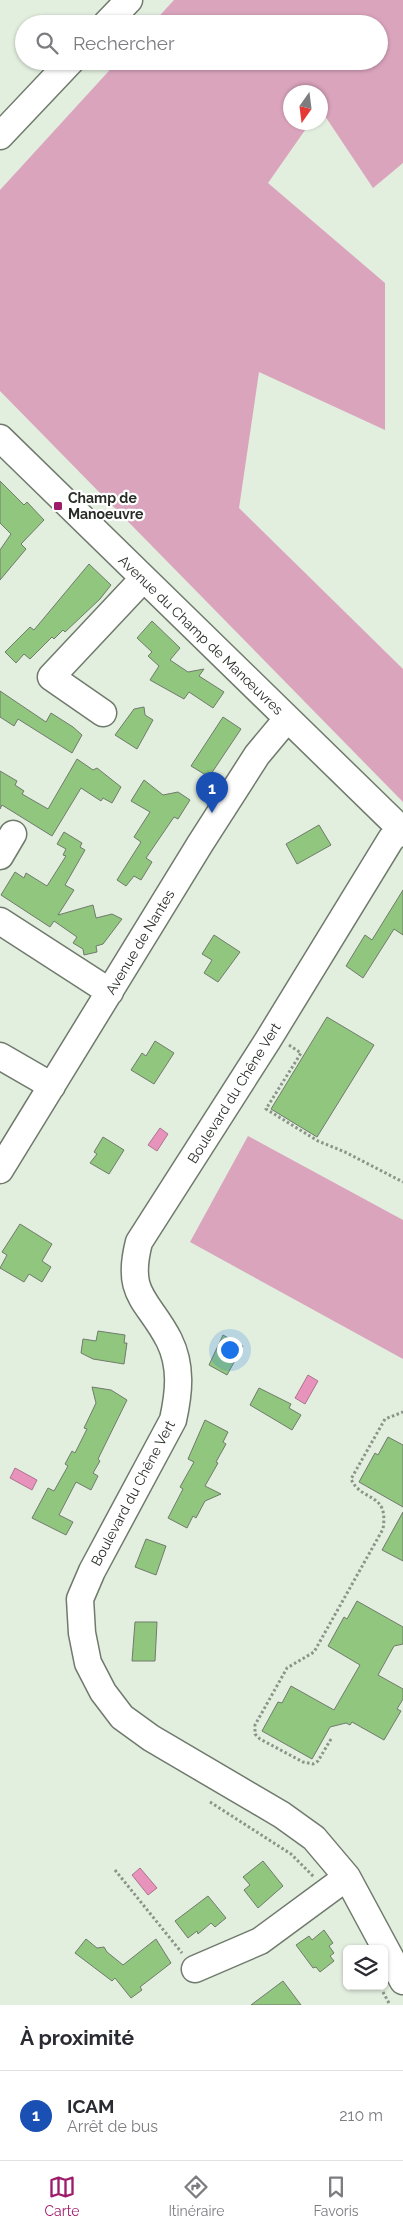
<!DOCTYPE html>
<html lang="fr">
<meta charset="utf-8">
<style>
:root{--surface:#fff;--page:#f7f7f7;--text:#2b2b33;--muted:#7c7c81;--line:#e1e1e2;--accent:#9e1a6b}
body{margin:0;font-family:Raleway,sans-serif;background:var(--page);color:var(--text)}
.controls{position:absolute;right:15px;bottom:15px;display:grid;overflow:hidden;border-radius:8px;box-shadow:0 1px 4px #0004}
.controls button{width:45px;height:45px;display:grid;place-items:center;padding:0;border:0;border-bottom:1px solid var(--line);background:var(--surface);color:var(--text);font:25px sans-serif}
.compass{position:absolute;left:283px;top:85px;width:45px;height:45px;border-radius:50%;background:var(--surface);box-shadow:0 1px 4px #0004;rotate:194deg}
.you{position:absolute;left:229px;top:1349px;width:18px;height:18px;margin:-12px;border:4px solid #fff;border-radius:50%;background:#1a73e8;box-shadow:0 0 0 8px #1a73e833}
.badge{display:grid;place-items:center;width:32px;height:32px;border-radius:50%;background:var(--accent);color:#fff;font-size:16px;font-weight:700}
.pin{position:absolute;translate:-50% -41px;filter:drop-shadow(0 1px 2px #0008)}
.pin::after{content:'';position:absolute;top:26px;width:18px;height:15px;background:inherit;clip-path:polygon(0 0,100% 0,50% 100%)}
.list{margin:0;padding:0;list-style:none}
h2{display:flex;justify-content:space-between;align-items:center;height:65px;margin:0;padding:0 20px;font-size:21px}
h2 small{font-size:16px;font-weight:400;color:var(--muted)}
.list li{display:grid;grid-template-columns:32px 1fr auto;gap:15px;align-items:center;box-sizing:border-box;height:90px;padding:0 20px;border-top:1px solid var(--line)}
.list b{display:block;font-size:19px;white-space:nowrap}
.list p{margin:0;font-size:16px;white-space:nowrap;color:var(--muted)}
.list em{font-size:16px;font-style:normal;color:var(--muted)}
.icon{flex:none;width:28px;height:28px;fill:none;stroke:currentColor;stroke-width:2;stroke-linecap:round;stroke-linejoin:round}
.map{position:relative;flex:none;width:403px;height:2005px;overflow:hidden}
.search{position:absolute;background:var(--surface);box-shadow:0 1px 4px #0004;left:15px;right:15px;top:15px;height:55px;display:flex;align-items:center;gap:12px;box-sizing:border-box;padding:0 18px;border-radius:28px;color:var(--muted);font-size:19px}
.sheet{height:155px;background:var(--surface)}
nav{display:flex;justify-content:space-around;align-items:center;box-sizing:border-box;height:70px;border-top:1px solid var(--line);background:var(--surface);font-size:14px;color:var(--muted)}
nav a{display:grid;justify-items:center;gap:2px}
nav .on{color:var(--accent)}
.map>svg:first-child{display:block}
.green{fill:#daa4bd}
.water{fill:#e793bc;stroke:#ae748f}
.building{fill:#90c67e;stroke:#717b6d}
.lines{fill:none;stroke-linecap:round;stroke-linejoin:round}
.minor-casing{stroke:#6f7a6c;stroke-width:29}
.path{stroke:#8b9489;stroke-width:3;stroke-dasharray:2.5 2.5;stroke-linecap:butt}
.minor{stroke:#fff;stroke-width:26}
.poi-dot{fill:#9e1a6b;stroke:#fff;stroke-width:2}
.labels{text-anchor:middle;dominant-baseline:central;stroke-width:4.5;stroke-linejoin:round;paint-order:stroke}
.poi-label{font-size:14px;font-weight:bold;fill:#282c27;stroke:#fff;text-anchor:start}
.street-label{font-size:14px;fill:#282c27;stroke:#fff}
</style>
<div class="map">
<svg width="403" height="2005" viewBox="0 0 403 2005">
<rect width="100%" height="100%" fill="#e2eede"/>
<!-- green -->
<path class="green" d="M 174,0 L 403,0 L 403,163 L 373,188 L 321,110 L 320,92 L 290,92 L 290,122 L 310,123 L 268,183 L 385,283 L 385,430 L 259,372 L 239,508 L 403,669 L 403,802 L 0,391 L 0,190 L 118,61 L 379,61 L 379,24 L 152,24 Z
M 248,1136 L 403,1220 L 403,1359 L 190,1242 Z"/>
<!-- water -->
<path class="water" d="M 160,1128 L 168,1134 L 157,1151 L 148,1145 Z
M 308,1375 L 318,1381 L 305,1404 L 295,1398 Z
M 15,1468 L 37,1480 L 32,1490 L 10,1478 Z
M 140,1868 L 157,1888 L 148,1895 L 132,1875 Z"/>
<!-- building -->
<path class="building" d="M 0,481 L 24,505 L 27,502 L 44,520 L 21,544 L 26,549 L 0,580 L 0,550 L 11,534 L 0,523 Z
M 89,564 L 111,585 L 100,599 L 65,632 L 63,630 L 54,639 L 52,637 L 30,659 L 24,654 L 16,663 L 5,652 L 30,627 L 34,630 Z
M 152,621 L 180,648 L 170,660 L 188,672 L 204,669 L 199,676 L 224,692 L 213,708 L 189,692 L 184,699 L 150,680 L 159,666 L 148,656 L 152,652 L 137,638 Z
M 0,691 L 46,722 L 51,713 L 73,727 L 82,735 L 72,753 L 18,719 L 14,726 L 0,717 Z
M 144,707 L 145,715 L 153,720 L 137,749 L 115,735 L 134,709 Z
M 223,717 L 241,729 L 209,777 L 191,766 Z
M 77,759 L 93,770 L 97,768 L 121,787 L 112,803 L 103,798 L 101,801 L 81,788 L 52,836 L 2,805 L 0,809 L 0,771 L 17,781 L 15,785 L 24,791 L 22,794 L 48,809 Z
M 144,780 L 163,795 L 178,792 L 190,800 L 178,819 L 174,817 L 146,858 L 152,862 L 141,880 L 134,876 L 126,886 L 117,880 L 141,842 L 134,837 L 150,812 L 131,801 Z
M 319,825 L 331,845 L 297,864 L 286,844 Z
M 64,832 L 82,843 L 80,847 L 85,850 L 65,885 L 74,890 L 58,915 L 93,905 L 96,918 L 112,914 L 122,919 L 103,944 L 96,946 L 97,952 L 84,955 L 83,949 L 73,943 L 77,937 L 54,921 L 50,927 L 1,895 L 15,872 L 24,878 L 26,873 L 47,886 L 66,856 L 63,855 L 66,849 L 57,844 Z
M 403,890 L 403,935 L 394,929 L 363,978 L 346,966 L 365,935 L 372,940 Z
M 214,935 L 240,952 L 218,982 L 204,973 L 212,960 L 202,954 Z
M 327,1017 L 374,1045 L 317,1137 L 271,1109 Z
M 155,1041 L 174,1053 L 154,1084 L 131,1070 L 142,1053 L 146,1056 Z
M 103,1137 L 124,1150 L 109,1174 L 90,1163 L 97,1154 L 94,1152 Z
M 20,1224 L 52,1244 L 42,1261 L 51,1267 L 42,1282 L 29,1274 L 24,1282 L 0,1268 L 7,1255 L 2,1252 Z
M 98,1331 L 125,1335 L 124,1343 L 127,1343 L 124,1364 L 93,1359 L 81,1353 L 83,1339 L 96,1341 Z
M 223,1335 L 243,1346 L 227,1375 L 209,1365 Z
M 92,1387 L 111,1390 L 127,1400 L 98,1459 L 100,1461 L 93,1473 L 98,1476 L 91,1490 L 76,1482 L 59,1515 L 73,1522 L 66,1535 L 32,1518 L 48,1488 L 54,1491 L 68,1466 L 65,1464 L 72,1451 L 75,1453 L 87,1429 L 84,1428 L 96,1403 Z
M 259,1388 L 291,1404 L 289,1408 L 301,1415 L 292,1430 L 250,1405 Z
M 205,1420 L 228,1432 L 223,1442 L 226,1444 L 216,1462 L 218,1463 L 205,1486 L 221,1494 L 205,1501 L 196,1518 L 193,1516 L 187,1528 L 168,1518 L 183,1489 L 180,1487 L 194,1462 L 188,1459 Z
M 388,1437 L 403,1445 L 403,1507 L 359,1482 L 375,1453 L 378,1455 Z
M 403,1512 L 403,1561 L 382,1550 Z
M 146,1539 L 166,1546 L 156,1575 L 135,1567 Z
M 357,1601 L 403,1627 L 403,1644 L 394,1646 L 378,1675 L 403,1689 L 403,1699 L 397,1709 L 401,1711 L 384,1740 L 352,1722 L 350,1725 L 346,1723 L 330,1727 L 312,1759 L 262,1731 L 278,1702 L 282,1703 L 291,1686 L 334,1710 L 360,1665 L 328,1646 L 344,1617 L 347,1619 Z
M 135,1622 L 157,1622 L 155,1661 L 132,1661 Z
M 263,1861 L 283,1886 L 258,1908 L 244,1890 L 250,1885 L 243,1877 Z
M 208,1896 L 226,1918 L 215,1927 L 211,1923 L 198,1934 L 197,1931 L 188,1938 L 175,1921 Z
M 324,1930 L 333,1943 L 329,1946 L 334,1953 L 330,1956 L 334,1961 L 320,1972 L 316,1967 L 313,1968 L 296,1945 L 309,1936 L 312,1940 Z
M 86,1939 L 97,1948 L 104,1947 L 107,1952 L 123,1965 L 156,1939 L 171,1963 L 140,1987 L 142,1990 L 131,1998 L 115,1978 L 112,1981 L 75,1953 Z
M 283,1981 L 301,2005 L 251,2005 Z"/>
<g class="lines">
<!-- minor casing -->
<g class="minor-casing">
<path id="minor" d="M 106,24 L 129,0
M 0,136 L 71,61
M 0,438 L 403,831
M 103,713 L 51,677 L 143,579
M 402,830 L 391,839 L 268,1040 L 139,1242 C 125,1296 148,1299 169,1340 C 182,1366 179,1393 173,1420 L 92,1571 L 80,1599 L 82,1633 L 88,1663 L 103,1692 L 122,1717 L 151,1738 L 282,1815 L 314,1838 L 347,1877 L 403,1981
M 0,856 L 13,834
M 0,921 L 110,992
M 0,1056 L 52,1086
M 0,1170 L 200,844 L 257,755 L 287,719
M 195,1969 L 260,1941 L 347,1877"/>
</g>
<!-- path -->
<path class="path" d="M 289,1045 L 301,1053 L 266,1109 L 318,1141 L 345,1152 L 403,1182
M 331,1739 L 318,1761 L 313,1764 L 303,1762 L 260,1739 L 255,1734 L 255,1725 L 287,1668 L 314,1652 L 383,1529 C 389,1491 362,1503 351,1479 L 385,1419 L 403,1412
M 210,1802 L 291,1854 L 314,1877
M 115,1870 L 182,1953
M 383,1992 L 390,2005"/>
<!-- minor -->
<use href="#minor" class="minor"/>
</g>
<!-- markers -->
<rect class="poi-dot" x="53" y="501" width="10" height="10" rx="2.5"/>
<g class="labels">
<!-- poi labels -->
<g class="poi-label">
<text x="68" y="498">Champ de<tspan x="68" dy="16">Manoeuvre</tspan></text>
</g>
<!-- street labels -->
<g class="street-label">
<text transform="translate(201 635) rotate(44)">Avenue du Champ de Manœuvres</text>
<text transform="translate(140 942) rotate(-59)">Avenue de Nantes</text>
<text transform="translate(234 1093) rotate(-58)">Boulevard du Chêne Vert</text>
<text transform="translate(133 1493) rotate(-62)">Boulevard du Chêne Vert</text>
</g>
</g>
</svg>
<div class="controls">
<button><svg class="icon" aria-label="layers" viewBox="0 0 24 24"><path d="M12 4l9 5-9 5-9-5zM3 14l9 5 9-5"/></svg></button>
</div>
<svg class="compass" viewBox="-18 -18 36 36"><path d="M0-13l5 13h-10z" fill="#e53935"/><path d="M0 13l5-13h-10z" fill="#7c7c81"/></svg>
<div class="you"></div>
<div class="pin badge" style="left:212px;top:813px;background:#1a4fb4">1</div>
<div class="search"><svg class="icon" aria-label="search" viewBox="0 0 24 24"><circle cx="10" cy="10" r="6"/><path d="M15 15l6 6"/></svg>Rechercher</div>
</div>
<section class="sheet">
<h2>À proximité<small></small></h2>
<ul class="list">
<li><span class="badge" style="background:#1a4fb4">1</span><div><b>ICAM</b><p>Arrêt de bus</p></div><em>210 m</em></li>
</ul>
</section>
<nav>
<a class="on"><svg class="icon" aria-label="map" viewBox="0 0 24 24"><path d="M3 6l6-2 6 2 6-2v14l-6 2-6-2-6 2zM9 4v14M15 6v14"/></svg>Carte</a>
<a><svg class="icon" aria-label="directions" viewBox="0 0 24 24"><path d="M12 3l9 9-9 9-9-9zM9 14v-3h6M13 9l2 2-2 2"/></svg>Itinéraire</a>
<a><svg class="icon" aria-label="saved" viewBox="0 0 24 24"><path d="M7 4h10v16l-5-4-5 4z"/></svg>Favoris</a>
</nav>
